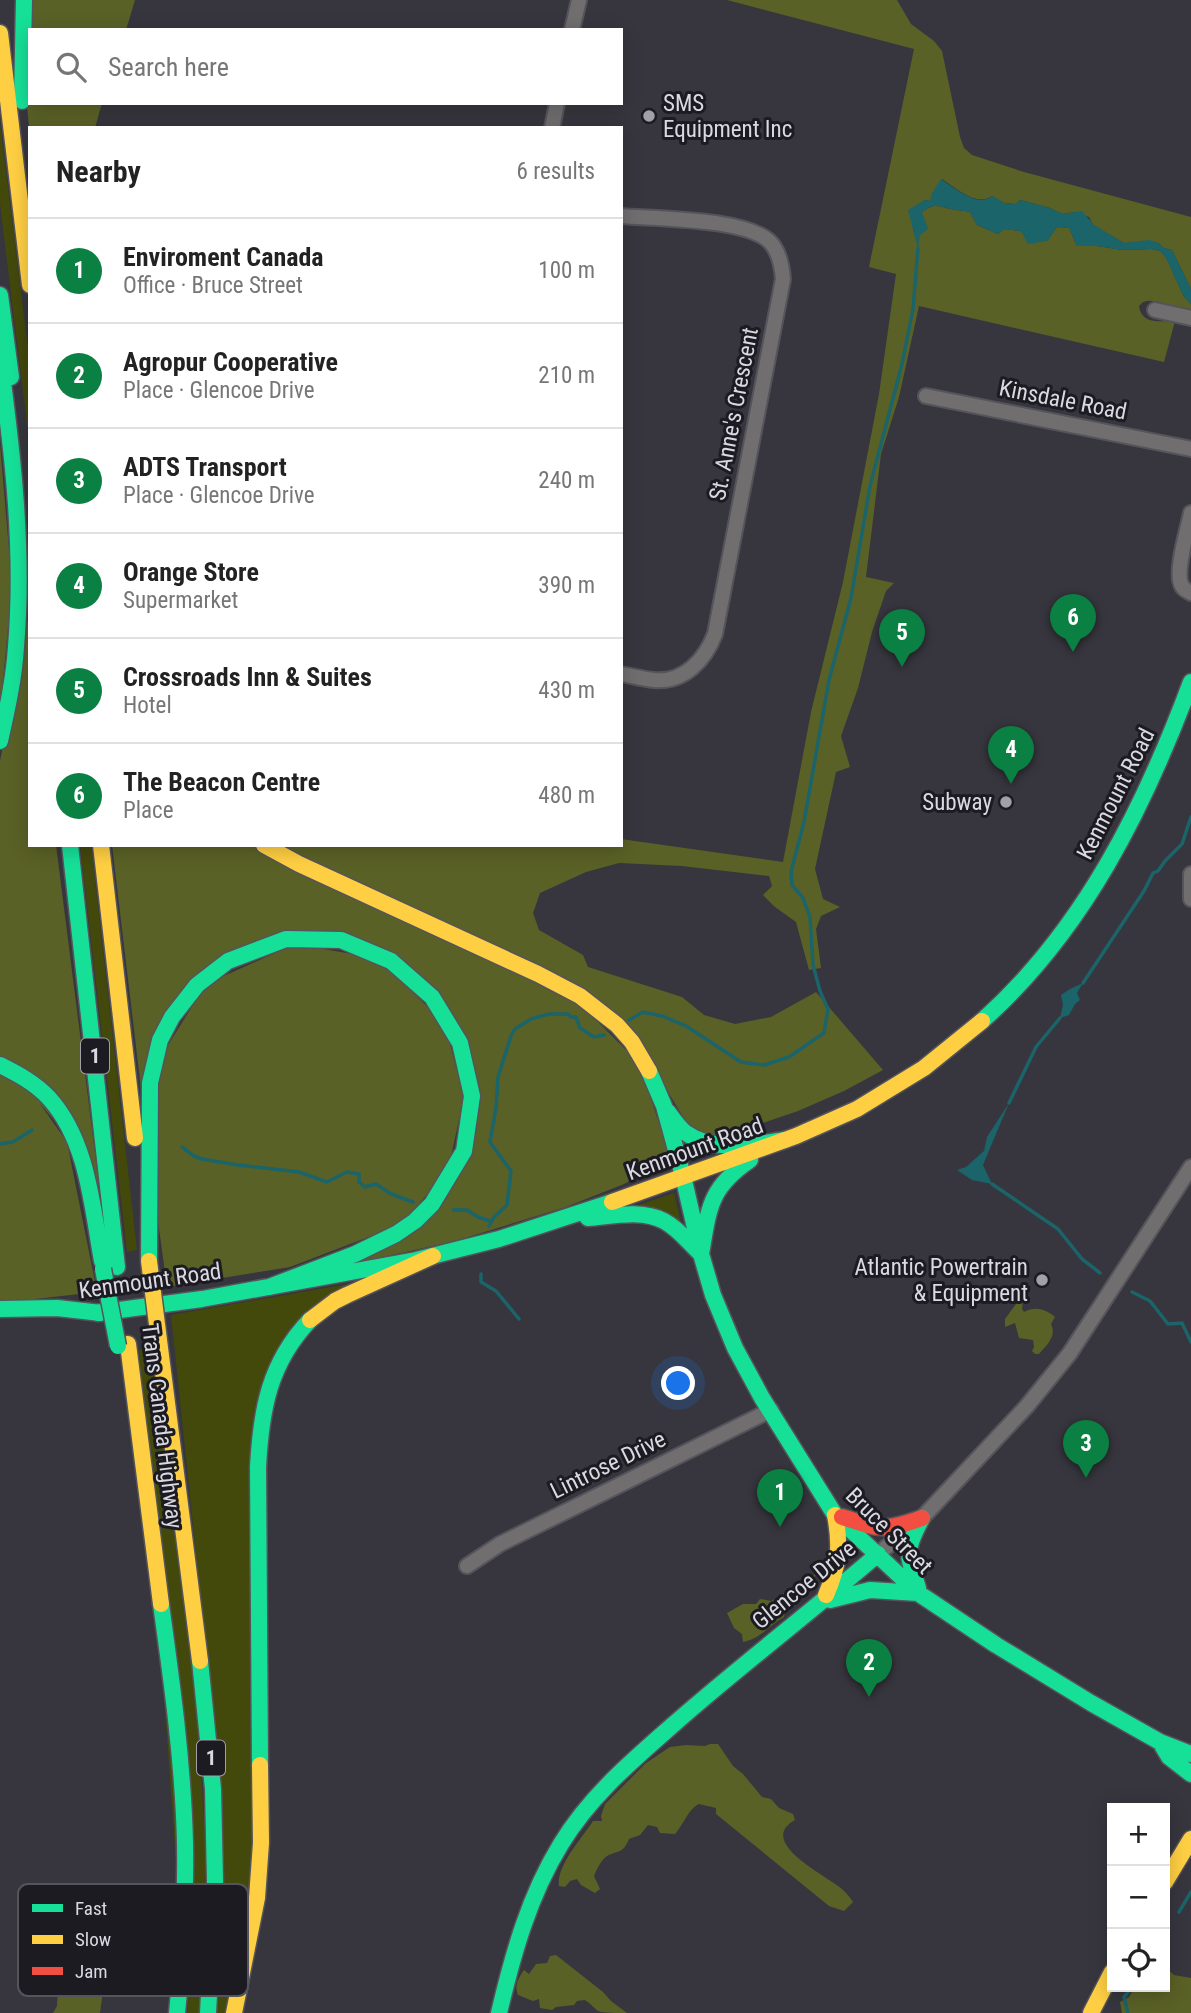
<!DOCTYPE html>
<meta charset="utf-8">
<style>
:root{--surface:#fff;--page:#f6f6f6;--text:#222;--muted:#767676;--line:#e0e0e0;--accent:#0b8043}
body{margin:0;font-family:"Roboto Condensed",sans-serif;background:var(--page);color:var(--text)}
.controls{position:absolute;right:21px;bottom:21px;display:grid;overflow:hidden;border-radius:0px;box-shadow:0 4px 18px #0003}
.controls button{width:63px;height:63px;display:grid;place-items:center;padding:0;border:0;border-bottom:2px solid var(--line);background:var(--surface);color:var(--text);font:35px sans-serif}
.you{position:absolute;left:679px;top:1384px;width:24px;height:24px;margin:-18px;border:5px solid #fff;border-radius:50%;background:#1a73e8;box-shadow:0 0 0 10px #1a73e833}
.badge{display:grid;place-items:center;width:46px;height:46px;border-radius:50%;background:var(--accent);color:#fff;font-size:23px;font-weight:700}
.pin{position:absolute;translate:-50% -58px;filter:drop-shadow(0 2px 4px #0008)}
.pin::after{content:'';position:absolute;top:37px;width:24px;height:21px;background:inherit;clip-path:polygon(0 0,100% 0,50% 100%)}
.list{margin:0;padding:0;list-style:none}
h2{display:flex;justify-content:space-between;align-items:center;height:91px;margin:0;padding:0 28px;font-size:30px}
h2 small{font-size:23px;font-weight:400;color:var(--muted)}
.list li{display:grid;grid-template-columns:46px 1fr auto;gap:21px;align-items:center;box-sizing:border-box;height:105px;padding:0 28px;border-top:2px solid var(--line)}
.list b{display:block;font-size:26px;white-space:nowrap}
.list p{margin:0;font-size:23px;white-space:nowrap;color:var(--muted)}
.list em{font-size:23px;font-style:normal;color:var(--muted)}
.icon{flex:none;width:38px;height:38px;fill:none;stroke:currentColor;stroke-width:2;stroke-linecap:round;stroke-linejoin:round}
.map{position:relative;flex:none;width:1191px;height:2013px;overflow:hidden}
.search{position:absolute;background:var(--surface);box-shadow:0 4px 18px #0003;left:28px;top:28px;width:595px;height:77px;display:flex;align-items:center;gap:18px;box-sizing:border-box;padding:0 24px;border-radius:0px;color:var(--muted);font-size:26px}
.panel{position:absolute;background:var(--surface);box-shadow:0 4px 18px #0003;left:28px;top:126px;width:595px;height:721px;border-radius:0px}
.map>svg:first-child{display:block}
.green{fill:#43480b}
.forest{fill:#5a6126}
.water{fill:#1a646a}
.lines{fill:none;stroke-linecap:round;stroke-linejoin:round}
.stream{stroke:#1a646a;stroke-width:3.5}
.street-casing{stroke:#55545b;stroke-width:18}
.fast-casing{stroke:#55545b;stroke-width:19}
.slow-casing{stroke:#55545b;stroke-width:19}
.jam-casing{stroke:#55545b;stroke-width:19}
.street{stroke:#706e6e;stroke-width:14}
.fast{stroke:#16e098;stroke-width:16}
.slow{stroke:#ffcf43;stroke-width:16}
.jam{stroke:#f24e42;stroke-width:16}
.fast-bridge-casing{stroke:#55545b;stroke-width:19;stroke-linecap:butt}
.slow-bridge-casing{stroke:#55545b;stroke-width:19;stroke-linecap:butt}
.fast-bridge{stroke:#16e098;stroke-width:16}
.slow-bridge{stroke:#ffcf43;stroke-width:16}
.poi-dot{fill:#a1a0a9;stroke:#1c1b22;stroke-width:2.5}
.labels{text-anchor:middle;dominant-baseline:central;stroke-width:6;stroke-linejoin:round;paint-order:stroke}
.shield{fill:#1c1b22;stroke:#a1a0a8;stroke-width:2}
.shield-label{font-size:21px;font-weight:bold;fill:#dad9e2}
.poi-label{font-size:23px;fill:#dad9e2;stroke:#1c1b22;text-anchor:end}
.street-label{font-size:23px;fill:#dad9e2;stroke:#1c1b22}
.key{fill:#1c1b22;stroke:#55545c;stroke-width:2}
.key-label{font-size:19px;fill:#dad9e2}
</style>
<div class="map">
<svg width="1191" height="2013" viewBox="0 0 1191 2013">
<rect width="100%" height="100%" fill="#37363e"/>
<!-- green -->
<path class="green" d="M 0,123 L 30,365 L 30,449 L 0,204 Z
M 80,845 L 91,845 L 137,1250 L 127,1252 Z
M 674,1193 L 683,1231 L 622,1211 Z
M 365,1281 L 271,1366 L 256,1850 L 230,2013 L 215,2013 L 213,1715 L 171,1315 Z
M 150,1349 L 197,1708 L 206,1853 L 199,2013 L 187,2013 L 139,1350 Z"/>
<!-- forest -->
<path class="forest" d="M 28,0 L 135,0 L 126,30 L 30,30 L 30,103 L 102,103 L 95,128 L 30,128 L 30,137 L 27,106 Z
M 727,0 L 897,0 L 911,24 L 934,41 L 942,51 L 960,137 L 964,148 L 972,155 L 1024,172 L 1191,217 L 1191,289 L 1172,250 L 1164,248 L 1157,242 L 1124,243 L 1093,225 L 1089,217 L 1076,212 L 1062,214 L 1050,208 L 1020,200 L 1016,204 L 1004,203 L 992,196 C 976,207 956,188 942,179 L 930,201 L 925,200 L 919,204 L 913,229 L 918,246 L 922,212 C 934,203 938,206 951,209 C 957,211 964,210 970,212 L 977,225 L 998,234 L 1004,229 L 1021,231 L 1047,241 L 1057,227 L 1069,228 L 1077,246 L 1097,246 L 1123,250 L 1151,249 L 1160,251 L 1166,257 L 1184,297 L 1191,304 L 1191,314 C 1175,310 1160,297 1143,302 L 1139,306 C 1142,325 1160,321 1175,321 L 1164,362 L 919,306 L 899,397 L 881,454 L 866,577 L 894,583 L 886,591 L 872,632 L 858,688 L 841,736 L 850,767 L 836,772 L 815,869 L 823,899 L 840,907 L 821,916 L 816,929 L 821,968 L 809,970 L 796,922 L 775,907 L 763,895 L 772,886 L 769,876 L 682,866 L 619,863 L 586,872 L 540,893 L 533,913 L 539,930 L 583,955 L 588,967 L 682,997 L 704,1015 L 735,1024 L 771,1017 L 816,992 L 883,1070 L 844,1091 L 798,1111 L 722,1137 L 691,1130 L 633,1034 L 276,845 L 621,845 L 621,839 L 783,862 L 811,712 L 843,582 L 879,394 L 896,274 L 869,267 L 914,49 Z
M 0,444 L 12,585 L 0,713 Z
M 30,609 L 30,845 L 56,845 L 102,1208 L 89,1160 L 0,1058 L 0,761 Z
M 112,845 L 252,845 L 576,1000 L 639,1063 L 669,1153 L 665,1160 L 624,1184 L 566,1207 L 455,1241 L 352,1264 L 460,1174 L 463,1033 L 336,933 L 200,976 L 142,1097 Z
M 295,944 L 375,958 L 444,1022 L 464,1096 L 448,1171 L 400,1225 L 290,1267 L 167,1287 L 154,1192 L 160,1058 L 206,984 Z
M 0,1072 L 28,1087 L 67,1142 L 97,1292 L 0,1303 Z
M 1021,1297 L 1023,1301 L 1022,1309 L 1024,1312 C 1036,1306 1045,1309 1055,1317 L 1051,1324 C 1057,1336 1047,1345 1039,1354 L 1035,1354 L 1032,1351 L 1034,1347 L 1033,1340 L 1019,1338 L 1015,1323 L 1005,1327 L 1005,1319 Z
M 816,1574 L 811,1588 L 799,1597 L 798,1603 L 785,1611 L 784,1617 C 769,1625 761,1639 743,1642 L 742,1634 L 734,1628 L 727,1613 L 743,1604 L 756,1604 L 760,1599 L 771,1601 Z
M 710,1744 L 718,1744 L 733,1766 L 743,1774 L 762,1797 L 771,1799 L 779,1808 L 793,1814 L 795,1820 C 757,1841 821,1873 838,1886 C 844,1890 849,1896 853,1902 L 844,1911 L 829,1906 L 716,1814 L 716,1808 L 699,1804 C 688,1809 684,1824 675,1834 L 660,1833 L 657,1827 L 648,1825 L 640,1835 L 629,1839 C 623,1854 618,1850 607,1856 C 601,1860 597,1869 594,1876 L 600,1889 L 595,1893 L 581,1885 L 577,1879 L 570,1881 L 565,1887 L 559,1886 C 556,1866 582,1838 593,1821 L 602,1821 L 601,1816 L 605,1804 L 646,1763 L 670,1747 L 686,1745 L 705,1746 Z
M 556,1955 L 603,1992 L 611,2001 L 627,2013 C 618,2013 604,2013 598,2011 C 594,2008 590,2003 585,2000 L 577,2001 L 574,2005 L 556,2007 L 552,2010 L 540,2008 L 539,1999 L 533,2001 L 518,1995 C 514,1985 518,1979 524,1970 L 529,1974 L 536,1964 L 547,1963 L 550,1956 Z
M 1165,1967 L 1174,1975 L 1191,1978 L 1191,2013 L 1122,2013 L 1120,2002 L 1129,1997 L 1135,1987 L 1165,1987 Z
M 68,1980 L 103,1990 L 100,2013 L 53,2013 L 57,2006 L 58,1989 Z"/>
<!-- water -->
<path class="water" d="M 941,179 C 955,188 977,208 992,196 L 1004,203 L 1016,204 L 1020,200 L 1050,208 L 1062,214 L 1082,211 L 1094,225 L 1124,243 L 1148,240 L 1157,242 L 1164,248 L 1172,250 L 1191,289 L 1191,304 L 1184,297 L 1166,258 L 1160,251 L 1151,249 L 1123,250 L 1097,246 L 1077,246 L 1069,228 L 1057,227 L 1047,241 L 1028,244 L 1021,231 L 1004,229 L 998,234 L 977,225 L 970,212 C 963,210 957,211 951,209 C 939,206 933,203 922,212 L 928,229 L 920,235 L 918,248 L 908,210 L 925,200 L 930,201 L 932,193 Z
M 1083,983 L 1077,993 L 1080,1000 L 1075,1004 L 1069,1015 L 1060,1018 L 1063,1005 L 1061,995 L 1070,989 Z
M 1009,1103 L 983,1165 L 992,1184 L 972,1180 L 957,1170 L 966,1167 L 984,1151 L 987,1137 Z"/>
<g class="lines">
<!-- stream -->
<path class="stream" d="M 1083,983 L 1144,891 L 1153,873 L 1158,871 L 1165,861 L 1182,844 L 1191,817
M 629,1020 L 643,1012 L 662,1016 L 686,1026 L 741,1062 L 764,1065 L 789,1057 L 824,1033 L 828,1009 L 820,991 L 813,965 L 810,917 L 803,898 L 792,885 L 791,872 L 804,822 L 829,680 L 851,598 L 870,486 L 902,364 L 913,309 L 918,248
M 1009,1103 L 1036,1047 L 1060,1018
M 0,1144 L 13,1142 L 32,1130
M 182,1147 L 194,1156 L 202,1159 L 238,1165 L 299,1172 L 327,1182 L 347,1172 L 359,1174 L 359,1182 L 365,1187 L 376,1184 L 391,1194 L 413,1202
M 992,1184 L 1058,1229 L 1082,1259 L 1100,1273
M 453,1210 L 467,1210 L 478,1217 L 490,1221
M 489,1226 L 494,1217 L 507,1205 L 511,1171 L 490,1142 L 496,1108 L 498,1077 L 511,1036 L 515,1029 L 531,1019 L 549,1014 L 568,1014 L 571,1017 L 576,1017 L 580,1028 L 594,1037 L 604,1035
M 481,1274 L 481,1282 L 496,1291 L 519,1319
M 1132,1292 L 1150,1301 L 1168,1324 L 1182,1323 L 1191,1342
M 1179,1912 L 1191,1892
M 1128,2013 L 1124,1997 L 1132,1987"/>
<!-- street casing -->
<g class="street-casing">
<path id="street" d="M 572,30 L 579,0
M 552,128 L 557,103
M 621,216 C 656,219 749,218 771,243 C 780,253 782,267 783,279 L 715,634 C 705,660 684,683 654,680 C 643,679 632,676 621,674
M 1155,310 L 1191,318
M 926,396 L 1191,449
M 1191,513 C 1188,529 1174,573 1182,586 C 1184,590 1188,591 1191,593
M 1191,874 L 1191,899
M 878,1554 L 922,1518 L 1027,1406 L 1070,1353 L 1191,1167
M 467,1566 L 500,1544 L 771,1410"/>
</g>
<!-- fast casing -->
<g class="fast-casing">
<path id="fast" d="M 22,101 L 24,0
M 0,295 L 11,377
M 0,360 C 13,455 24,551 16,647 C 14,679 7,710 0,741
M 70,845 L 117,1267
M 982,1021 C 1084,930 1144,808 1191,682
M 0,1065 C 18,1074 35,1083 49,1098 C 88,1141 92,1207 102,1261
M 649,1071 L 664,1106 L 683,1176
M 668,1112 C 673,1119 679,1128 686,1133 C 714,1153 754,1144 785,1140
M 683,1176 L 701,1254 L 713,1295 L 735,1348 L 762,1398 L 835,1515 L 918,1593 L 996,1645 L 1091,1703 L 1160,1742 L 1191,1754
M 588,1218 C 612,1216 642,1209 664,1221 C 679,1229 689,1243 701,1254
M 701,1254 C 709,1208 709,1188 750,1160
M 149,1261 L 150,1083 L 160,1040 L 172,1017 L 197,985 L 228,961 L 286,939 L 341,940 L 391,961 L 432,997 L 460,1043 L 472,1096 L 464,1151 L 432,1204 L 415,1221 L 396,1234 L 355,1254 L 269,1287
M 0,1309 L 57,1308 L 101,1313
M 97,1313 L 202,1299 L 416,1260 L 499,1239 L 612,1202
M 918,1588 C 907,1553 904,1552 922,1518
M 830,1600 L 870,1590 L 918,1593
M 161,1604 C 172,1683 183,1762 185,1843 C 186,1900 183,1956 177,2013
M 200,1661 L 213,1789 L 215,1881 L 208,2013
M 1160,1742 L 1169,1757 L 1191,1774
M 260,1765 L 258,1467 C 261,1410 269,1363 310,1320
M 499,2013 C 513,1954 529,1896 561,1844 C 590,1796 632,1761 674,1724 C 740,1666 811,1612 878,1554"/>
</g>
<!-- slow casing -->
<g class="slow-casing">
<path id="slow" d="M 0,33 L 30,285
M 101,845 L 135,1138
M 264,845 L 299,864 L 538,974 L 580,996 L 617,1025 L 632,1042 L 649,1071
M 612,1202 L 796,1136 L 857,1109 L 924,1068 L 982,1021
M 310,1320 L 335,1301 L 347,1295 L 433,1256
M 159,1340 L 200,1661
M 128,1344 L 161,1604
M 826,1595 C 839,1565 841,1547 835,1515
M 1165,1882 L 1191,1839
M 234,2013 L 257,1898 L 261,1843 L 260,1765
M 1091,2013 L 1112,1972"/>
</g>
<!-- jam casing -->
<g class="jam-casing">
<path id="jam" d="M 842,1517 C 879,1529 884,1532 922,1518"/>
</g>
<!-- street -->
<use href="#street" class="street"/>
<!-- fast -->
<use href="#fast" class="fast"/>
<!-- slow -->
<use href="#slow" class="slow"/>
<!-- jam -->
<use href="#jam" class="jam"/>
<!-- fast-bridge casing -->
<g class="fast-bridge-casing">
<path id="fast-bridge" d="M 103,1269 L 118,1346"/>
</g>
<!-- slow-bridge casing -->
<g class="slow-bridge-casing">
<path id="slow-bridge" d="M 149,1261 L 159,1340"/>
</g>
<!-- fast-bridge -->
<use href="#fast-bridge" class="fast-bridge"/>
<!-- slow-bridge -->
<use href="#slow-bridge" class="slow-bridge"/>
</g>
<!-- markers -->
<g class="poi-dot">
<circle cx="649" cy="116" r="7"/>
<circle cx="1006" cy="802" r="7"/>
<circle cx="1042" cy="1280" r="7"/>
</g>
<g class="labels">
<!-- shield labels -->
<g class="shield">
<rect x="81" y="1038.5" width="28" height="35" rx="5"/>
<rect x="197" y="1740.5" width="28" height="35" rx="5"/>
</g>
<g class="shield-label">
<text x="95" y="1056">1</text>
<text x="211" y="1758">1</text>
</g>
<!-- poi labels -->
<g class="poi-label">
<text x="663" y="103" text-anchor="start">SMS<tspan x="663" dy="26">Equipment Inc</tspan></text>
<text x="992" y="802">Subway</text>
<text x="1028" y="1267">Atlantic Powertrain<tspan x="1028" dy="26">&amp; Equipment</tspan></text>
</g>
<!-- street labels -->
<g class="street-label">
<text transform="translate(1063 400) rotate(11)">Kinsdale Road</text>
<text transform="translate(734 414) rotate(-79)">St. Anne's Crescent</text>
<text transform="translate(1116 794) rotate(-63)">Kenmount Road</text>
<text transform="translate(695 1149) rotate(-20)">Kenmount Road</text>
<text transform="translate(150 1281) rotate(-8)">Kenmount Road</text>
<text transform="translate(162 1426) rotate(83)">Trans Canada Highway</text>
<text transform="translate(608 1465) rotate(-26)">Lintrose Drive</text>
<text transform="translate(889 1531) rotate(45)">Bruce Street</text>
<text transform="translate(804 1585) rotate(-39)">Glencoe Drive</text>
</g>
</g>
<!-- legend -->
<rect x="18" y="1884" width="230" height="112" rx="10" class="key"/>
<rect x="32" y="1904" width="31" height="8" fill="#16e098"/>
<rect x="32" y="1935" width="31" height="9" fill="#ffcf43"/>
<rect x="32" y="1967" width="31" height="8" fill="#f24e42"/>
<g class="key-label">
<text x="75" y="1915">Fast</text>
<text x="75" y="1946">Slow</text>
<text x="75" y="1978">Jam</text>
</g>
</svg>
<div class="controls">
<button>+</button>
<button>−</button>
<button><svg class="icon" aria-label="locate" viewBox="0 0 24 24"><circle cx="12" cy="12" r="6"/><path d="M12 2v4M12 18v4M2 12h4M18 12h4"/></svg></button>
</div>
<div class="you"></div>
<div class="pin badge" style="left:780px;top:1527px">1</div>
<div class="pin badge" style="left:869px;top:1697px">2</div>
<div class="pin badge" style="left:1086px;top:1478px">3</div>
<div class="pin badge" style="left:1011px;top:784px">4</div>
<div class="pin badge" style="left:902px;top:667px">5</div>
<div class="pin badge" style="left:1073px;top:652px">6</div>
<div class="search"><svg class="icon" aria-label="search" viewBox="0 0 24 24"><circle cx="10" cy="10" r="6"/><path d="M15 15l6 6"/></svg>Search here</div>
<section class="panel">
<h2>Nearby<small>6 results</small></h2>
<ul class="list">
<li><span class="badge">1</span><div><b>Enviroment Canada</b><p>Office · Bruce Street</p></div><em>100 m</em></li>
<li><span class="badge">2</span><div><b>Agropur Cooperative</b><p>Place · Glencoe Drive</p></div><em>210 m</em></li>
<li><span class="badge">3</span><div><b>ADTS Transport</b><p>Place · Glencoe Drive</p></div><em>240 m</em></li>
<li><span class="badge">4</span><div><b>Orange Store</b><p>Supermarket</p></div><em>390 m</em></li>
<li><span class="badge">5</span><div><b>Crossroads Inn &amp; Suites</b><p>Hotel</p></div><em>430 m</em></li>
<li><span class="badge">6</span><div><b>The Beacon Centre</b><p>Place</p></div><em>480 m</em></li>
</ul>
</section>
</div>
